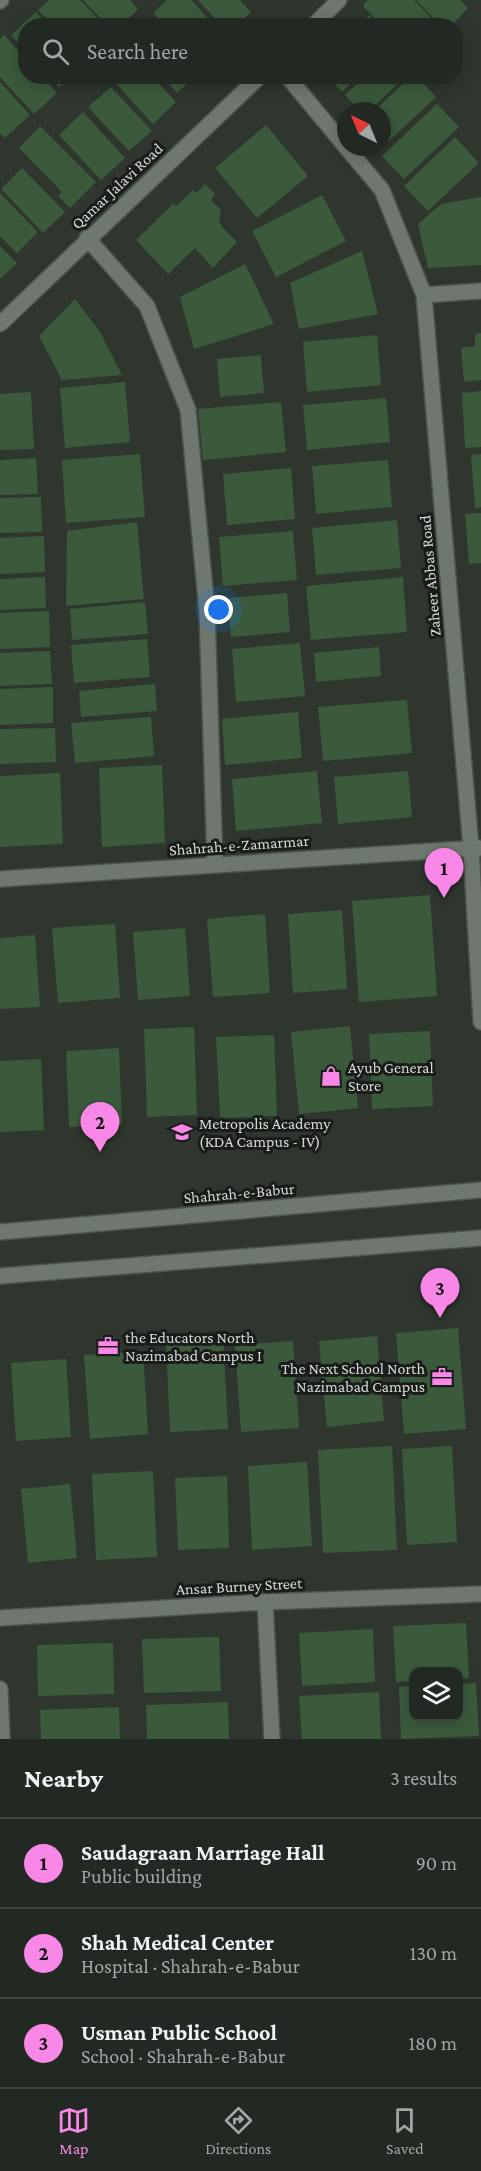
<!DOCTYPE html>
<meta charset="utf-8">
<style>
:root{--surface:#222822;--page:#2a302a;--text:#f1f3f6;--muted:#a2a6a5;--line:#3f4440;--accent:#f987e8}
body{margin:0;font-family:"Crimson Pro",serif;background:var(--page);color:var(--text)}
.controls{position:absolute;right:18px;bottom:18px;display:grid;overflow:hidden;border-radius:12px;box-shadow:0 3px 15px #0003}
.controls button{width:54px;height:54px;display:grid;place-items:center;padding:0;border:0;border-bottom:2px solid var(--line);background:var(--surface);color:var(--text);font:30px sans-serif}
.compass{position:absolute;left:337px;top:102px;width:54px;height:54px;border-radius:50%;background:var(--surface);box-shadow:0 3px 15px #0003;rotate:317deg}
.you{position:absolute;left:219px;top:610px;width:21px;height:21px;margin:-15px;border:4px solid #fff;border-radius:50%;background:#1a73e8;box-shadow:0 0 0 9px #1a73e833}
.badge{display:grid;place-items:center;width:39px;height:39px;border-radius:50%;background:var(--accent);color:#111;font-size:20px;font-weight:700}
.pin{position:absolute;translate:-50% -50px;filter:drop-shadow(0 2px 3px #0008)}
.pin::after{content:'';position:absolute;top:32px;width:21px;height:18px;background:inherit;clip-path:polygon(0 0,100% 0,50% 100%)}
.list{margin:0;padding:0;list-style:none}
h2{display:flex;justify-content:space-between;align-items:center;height:78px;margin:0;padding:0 24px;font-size:26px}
h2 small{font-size:20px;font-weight:400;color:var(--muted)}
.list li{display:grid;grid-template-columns:39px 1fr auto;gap:18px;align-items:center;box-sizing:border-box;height:90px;padding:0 24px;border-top:2px solid var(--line)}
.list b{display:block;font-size:22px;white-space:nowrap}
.list p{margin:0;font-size:20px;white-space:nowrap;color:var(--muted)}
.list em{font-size:20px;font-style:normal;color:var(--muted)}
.icon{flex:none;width:33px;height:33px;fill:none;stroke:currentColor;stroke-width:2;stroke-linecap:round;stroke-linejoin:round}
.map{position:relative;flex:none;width:481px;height:1739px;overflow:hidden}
.search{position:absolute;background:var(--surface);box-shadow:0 3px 15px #0003;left:18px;right:18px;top:18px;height:66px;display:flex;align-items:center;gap:15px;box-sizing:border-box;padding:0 21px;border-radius:24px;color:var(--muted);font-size:22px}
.sheet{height:348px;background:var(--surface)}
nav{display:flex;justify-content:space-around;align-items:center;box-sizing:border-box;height:84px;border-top:2px solid var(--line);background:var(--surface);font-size:16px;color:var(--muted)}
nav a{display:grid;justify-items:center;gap:3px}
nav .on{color:var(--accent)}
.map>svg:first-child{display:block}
.building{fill:#3b5a3c}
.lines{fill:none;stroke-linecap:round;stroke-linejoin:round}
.minor-casing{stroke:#4c534c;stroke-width:18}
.secondary-casing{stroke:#4c534c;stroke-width:18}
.minor{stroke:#6e786e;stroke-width:15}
.secondary{stroke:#6e786e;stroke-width:15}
.labels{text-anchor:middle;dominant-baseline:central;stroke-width:6;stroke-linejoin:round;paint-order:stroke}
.street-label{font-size:16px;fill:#d6dbd6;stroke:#191c19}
.poi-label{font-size:16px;fill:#d6dbd6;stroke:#191c19;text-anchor:start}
</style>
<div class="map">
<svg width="481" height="1739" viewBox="0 0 481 1739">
<rect width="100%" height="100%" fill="#2e362e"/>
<!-- building -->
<path class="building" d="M 49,0 L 80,0 L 105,26 L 53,26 L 38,10 Z
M 83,0 L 130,0 L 138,9 L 121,26 L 108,26 Z
M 167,0 L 191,0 L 215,26 L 164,26 L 153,13 Z
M 198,0 L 240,0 L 251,12 L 236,26 L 222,26 Z
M 368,0 L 414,0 L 439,26 L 382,26 L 363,6 Z
M 416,0 L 460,0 L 468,8 L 451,26 L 441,26 Z
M 36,12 L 49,26 L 26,26 L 26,51 L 11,35 Z
M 369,15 L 379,26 L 358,26 Z
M 4,35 L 26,59 L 26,76 L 42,76 L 57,93 L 34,114 L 0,77 L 0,39 Z
M 49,76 L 71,76 L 59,87 Z
M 109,76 L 152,76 L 176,102 L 153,124 Z
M 162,76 L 195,76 L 177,93 Z
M 327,76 L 358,76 L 342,92 Z
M 365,76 L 406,76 L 369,111 L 360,111 L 345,95 Z
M 411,76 L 417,76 L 436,97 L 388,142 L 382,136 L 382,111 L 374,111 Z
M 0,82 L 30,115 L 5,138 L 0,133 Z
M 111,87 L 152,131 L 129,151 L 88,107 Z
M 437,104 L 459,127 L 404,179 L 382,156 Z
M 83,112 L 125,158 L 101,180 L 59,135 Z
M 266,125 L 308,176 L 257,218 L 215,168 Z
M 40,126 L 96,182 L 70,208 L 58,196 L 62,192 L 19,148 Z
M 455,137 L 479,163 L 428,211 L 404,186 Z
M 22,168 L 65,212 L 43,233 L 1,189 Z
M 205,184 L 215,194 L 211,200 L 221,210 L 219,220 L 222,227 L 237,242 L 213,268 L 195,248 L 168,274 L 136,240 L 173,204 L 176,206 L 193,190 L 196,193 Z
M 0,193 L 38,232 L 17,253 L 0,236 Z
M 322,195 L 346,241 L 276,277 L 252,231 Z
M 481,197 L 481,265 L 428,268 L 418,224 L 441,204 Z
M 0,246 L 17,263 L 0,279 Z
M 362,251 L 378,314 L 299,329 L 290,283 Z
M 245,264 L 274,324 L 194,349 L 180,297 Z
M 75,299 L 100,332 L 122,375 L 62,380 L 39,336 Z
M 481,333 L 481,380 L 464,382 L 461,348 L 475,346 L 475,334 Z
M 377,335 L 381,385 L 307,392 L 303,342 Z
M 261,355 L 264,393 L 220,397 L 217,359 Z
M 125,382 L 130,442 L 65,448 L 60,388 Z
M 481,391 L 481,447 L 465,448 L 462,393 Z
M 31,392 L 34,449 L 0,450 L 0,394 Z
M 386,398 L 390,442 L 307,450 L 303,405 Z
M 281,402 L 286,452 L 203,460 L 198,409 Z
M 140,454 L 145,517 L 66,523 L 62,460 Z
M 481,454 L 481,507 L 475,508 L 471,455 Z
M 36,458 L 38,494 L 0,495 L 0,460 Z
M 388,460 L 392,507 L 316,514 L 312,466 Z
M 291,468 L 295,519 L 227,525 L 223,474 Z
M 41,497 L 42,532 L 0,533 L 0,498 Z
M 481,513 L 481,563 L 469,564 L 465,514 Z
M 397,520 L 401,568 L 316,575 L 312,528 Z
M 137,522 L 144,599 L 66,606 L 67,531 Z
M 293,531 L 297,580 L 223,586 L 219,537 Z
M 44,536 L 45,572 L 0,574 L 0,538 Z
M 45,577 L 46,608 L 0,610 L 0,579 Z
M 403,577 L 407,632 L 311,640 L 306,586 Z
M 287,593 L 290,632 L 231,637 L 228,598 Z
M 145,602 L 148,634 L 72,640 L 70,609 Z
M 49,611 L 50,647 L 0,649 L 0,613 Z
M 147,639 L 150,677 L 74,683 L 71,645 Z
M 300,643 L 305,696 L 236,702 L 232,649 Z
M 379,647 L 381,676 L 316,682 L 314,653 Z
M 50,651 L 52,684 L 0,686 L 0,653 Z
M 155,684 L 157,711 L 81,717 L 79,691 Z
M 53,687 L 53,723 L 0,725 L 0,689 Z
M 407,700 L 412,753 L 323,761 L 318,707 Z
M 298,712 L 302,758 L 225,765 L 222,719 Z
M 151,717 L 154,756 L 75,763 L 71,723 Z
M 55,728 L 56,762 L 0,764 L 0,729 Z
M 162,765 L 165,843 L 102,847 L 99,768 Z
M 317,771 L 322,823 L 236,831 L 232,779 Z
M 408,771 L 412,817 L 338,824 L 334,777 Z
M 60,773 L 63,844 L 0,847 L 0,776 Z
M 430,895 L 437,996 L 359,1002 L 352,901 Z
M 342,910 L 347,989 L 293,993 L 288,914 Z
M 265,914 L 270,993 L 213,997 L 207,919 Z
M 115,924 L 120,998 L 58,1003 L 52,928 Z
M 185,928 L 190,996 L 138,1000 L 133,932 Z
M 35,935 L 40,1007 L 0,1009 L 0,938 Z
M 350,1026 L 358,1108 L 299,1114 L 291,1032 Z
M 194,1027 L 197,1115 L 147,1117 L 144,1029 Z
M 430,1031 L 433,1106 L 372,1109 L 369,1034 Z
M 274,1035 L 277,1116 L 220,1118 L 216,1037 Z
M 119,1048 L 122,1125 L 69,1127 L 66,1051 Z
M 41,1059 L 44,1130 L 0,1132 L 0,1061 Z
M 458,1328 L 466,1429 L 404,1434 L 396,1333 Z
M 377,1336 L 384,1421 L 327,1427 L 319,1341 Z
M 223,1338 L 228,1429 L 170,1432 L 166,1341 Z
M 293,1341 L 299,1428 L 241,1432 L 235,1345 Z
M 143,1351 L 148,1434 L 90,1439 L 84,1355 Z
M 66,1359 L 71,1437 L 16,1441 L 11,1363 Z
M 392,1446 L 397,1550 L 323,1553 L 318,1450 Z
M 452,1446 L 457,1542 L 407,1545 L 402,1449 Z
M 307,1462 L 312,1546 L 252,1550 L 248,1466 Z
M 153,1471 L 157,1557 L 96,1560 L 92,1474 Z
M 227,1476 L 229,1548 L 178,1550 L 175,1478 Z
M 70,1484 L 77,1558 L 28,1563 L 21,1489 Z
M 466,1623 L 469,1678 L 458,1679 L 458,1672 L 414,1672 L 414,1681 L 396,1682 L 393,1626 Z
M 373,1629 L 375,1682 L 302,1686 L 299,1633 Z
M 219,1637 L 221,1691 L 144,1693 L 142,1639 Z
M 113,1643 L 114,1694 L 38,1696 L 37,1645 Z
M 476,1683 L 479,1736 L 401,1739 L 399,1687 L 414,1686 L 414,1716 L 458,1716 L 458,1684 Z
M 379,1692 L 381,1739 L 302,1739 L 299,1696 Z
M 228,1702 L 229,1739 L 147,1739 L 146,1705 Z
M 119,1707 L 120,1739 L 41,1739 L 40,1710 Z"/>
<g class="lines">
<!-- minor casing -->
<g class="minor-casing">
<path id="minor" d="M 0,1 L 1,0
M 313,26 L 339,0
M 287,76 L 346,147
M 346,147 L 382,190 L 424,295 L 471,848 L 481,1022
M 87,238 L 147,306 L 188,410 L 207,611 L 215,865
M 424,295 L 481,291
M 0,324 L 260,76
M 0,879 L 479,848
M 265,1602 L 272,1739
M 0,1618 L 265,1602 L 481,1594
M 0,1689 L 2,1739"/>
</g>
<!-- secondary casing -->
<g class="secondary-casing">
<path id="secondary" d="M 0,1232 L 481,1190
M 0,1276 L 481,1238"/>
</g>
<!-- minor -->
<use href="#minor" class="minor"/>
<!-- secondary -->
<use href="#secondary" class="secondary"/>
</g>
<!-- icons -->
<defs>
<g id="shop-bare" transform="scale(1.62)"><path d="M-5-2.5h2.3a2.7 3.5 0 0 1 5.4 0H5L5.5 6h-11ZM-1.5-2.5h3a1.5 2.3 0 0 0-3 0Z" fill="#f987e8" stroke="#191c19" stroke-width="2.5" paint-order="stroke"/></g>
<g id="school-bare" transform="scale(1.62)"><path d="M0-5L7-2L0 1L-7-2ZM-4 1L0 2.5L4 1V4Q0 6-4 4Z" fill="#f987e8" stroke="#191c19" stroke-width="2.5" paint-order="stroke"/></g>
<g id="office-bare" transform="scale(1.62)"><path d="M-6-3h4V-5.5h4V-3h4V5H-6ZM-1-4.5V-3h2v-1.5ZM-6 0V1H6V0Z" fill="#f987e8" stroke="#191c19" stroke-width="2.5" paint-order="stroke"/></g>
</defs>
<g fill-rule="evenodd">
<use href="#shop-bare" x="331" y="1076"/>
<use href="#school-bare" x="182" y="1132"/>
<use href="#office-bare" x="108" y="1346"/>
<use href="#office-bare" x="442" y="1377"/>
</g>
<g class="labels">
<!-- street labels -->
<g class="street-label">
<text transform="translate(117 186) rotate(-43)">Qamar Jalavi Road</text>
<text transform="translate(430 576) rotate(-95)">Zaheer Abbas Road</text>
<text transform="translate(239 845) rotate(-4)">Shahrah-e-Zamarmar</text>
<text transform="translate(239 1193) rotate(-5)">Shahrah-e-Babur</text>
<text transform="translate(239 1586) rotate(-3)">Ansar Burney Street</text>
</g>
<!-- poi labels -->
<g class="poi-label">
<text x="348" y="1067">Ayub General<tspan x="348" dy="18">Store</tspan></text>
<text x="199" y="1123">Metropolis Academy<tspan x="199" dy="18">(KDA Campus - IV)</tspan></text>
<text x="125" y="1337">the Educators North<tspan x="125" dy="18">Nazimabad Campus I</tspan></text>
<text x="425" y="1368" text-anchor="end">The Next School North<tspan x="425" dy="18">Nazimabad Campus</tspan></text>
</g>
</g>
</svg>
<div class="controls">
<button><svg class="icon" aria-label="layers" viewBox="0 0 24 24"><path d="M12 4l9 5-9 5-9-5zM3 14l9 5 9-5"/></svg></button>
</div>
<svg class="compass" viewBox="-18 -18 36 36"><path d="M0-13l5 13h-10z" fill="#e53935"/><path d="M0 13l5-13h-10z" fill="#a2a6a5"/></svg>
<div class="you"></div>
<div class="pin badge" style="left:444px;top:898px">1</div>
<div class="pin badge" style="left:100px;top:1152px">2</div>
<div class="pin badge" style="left:440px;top:1318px">3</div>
<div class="search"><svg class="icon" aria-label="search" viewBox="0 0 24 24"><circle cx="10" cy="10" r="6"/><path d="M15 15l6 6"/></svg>Search here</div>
</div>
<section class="sheet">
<h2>Nearby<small>3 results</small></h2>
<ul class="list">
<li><span class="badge">1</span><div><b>Saudagraan Marriage Hall</b><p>Public building</p></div><em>90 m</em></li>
<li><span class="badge">2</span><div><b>Shah Medical Center</b><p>Hospital · Shahrah-e-Babur</p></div><em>130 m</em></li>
<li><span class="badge">3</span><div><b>Usman Public School</b><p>School · Shahrah-e-Babur</p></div><em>180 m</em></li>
</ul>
</section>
<nav>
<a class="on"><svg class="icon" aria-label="map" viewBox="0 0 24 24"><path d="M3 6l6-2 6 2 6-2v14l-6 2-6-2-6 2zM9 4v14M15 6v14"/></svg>Map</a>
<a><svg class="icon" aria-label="directions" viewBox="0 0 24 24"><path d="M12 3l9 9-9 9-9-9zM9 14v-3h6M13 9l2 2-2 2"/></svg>Directions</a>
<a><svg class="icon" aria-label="saved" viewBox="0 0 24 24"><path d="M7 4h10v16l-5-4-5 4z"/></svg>Saved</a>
</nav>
